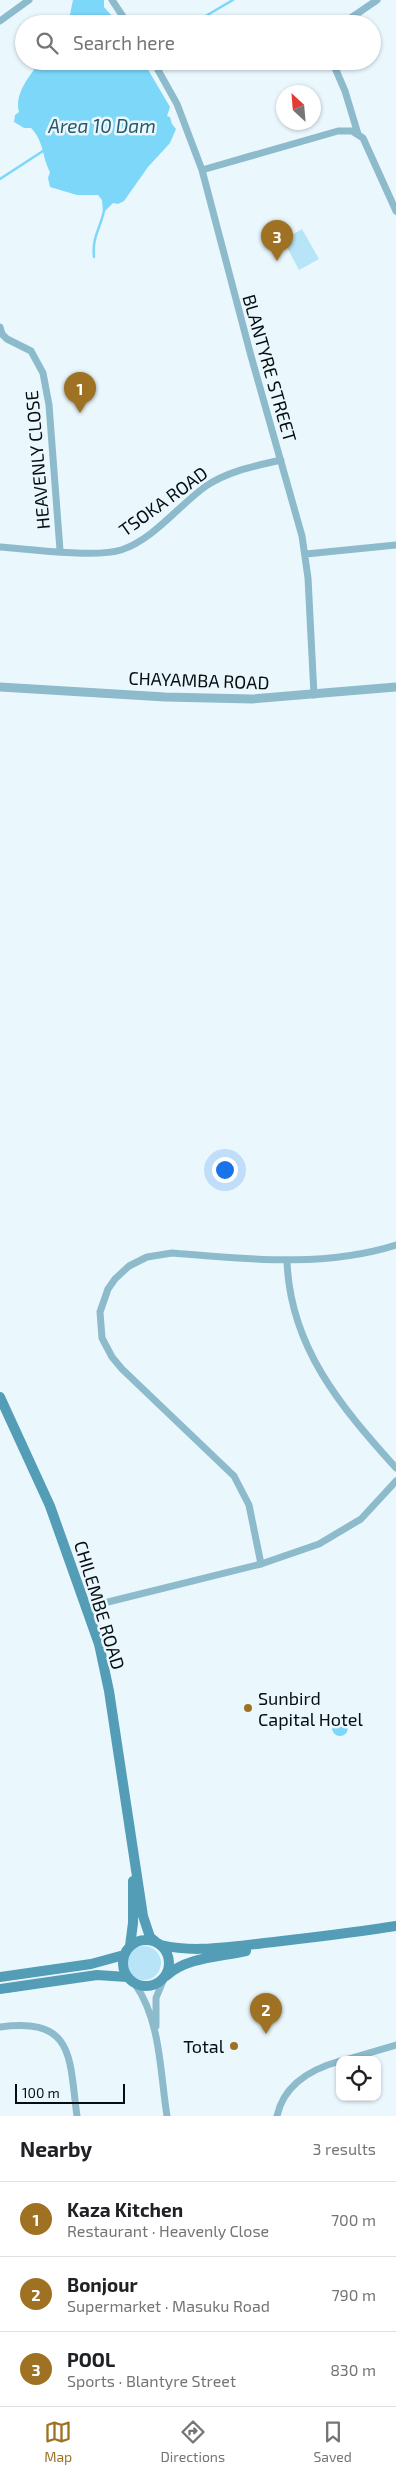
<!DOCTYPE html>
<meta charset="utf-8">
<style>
:root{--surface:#fff;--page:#f2f2f2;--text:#202124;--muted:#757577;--line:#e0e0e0;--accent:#9f7223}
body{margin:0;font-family:"Exo 2",sans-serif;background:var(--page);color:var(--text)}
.controls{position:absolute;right:15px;bottom:15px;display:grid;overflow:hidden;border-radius:10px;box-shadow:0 1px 4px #0004}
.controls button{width:45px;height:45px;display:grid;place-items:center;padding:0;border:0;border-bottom:1px solid var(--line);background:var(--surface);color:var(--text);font:25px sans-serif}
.compass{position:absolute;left:276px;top:85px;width:45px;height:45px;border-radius:50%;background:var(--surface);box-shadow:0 1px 4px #0004;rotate:334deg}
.scale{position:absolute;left:15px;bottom:12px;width:110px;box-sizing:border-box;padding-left:5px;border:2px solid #060e11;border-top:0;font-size:14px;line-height:18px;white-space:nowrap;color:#060e11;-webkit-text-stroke:4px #eaf8fe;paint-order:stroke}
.you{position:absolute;left:224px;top:1169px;width:18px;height:18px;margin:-12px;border:4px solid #fff;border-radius:50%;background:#1a73e8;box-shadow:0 0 0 8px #1a73e833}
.badge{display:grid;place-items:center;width:32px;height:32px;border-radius:50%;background:var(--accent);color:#fff;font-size:16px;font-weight:700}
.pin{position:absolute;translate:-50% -41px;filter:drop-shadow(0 1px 2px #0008)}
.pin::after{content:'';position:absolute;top:26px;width:18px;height:15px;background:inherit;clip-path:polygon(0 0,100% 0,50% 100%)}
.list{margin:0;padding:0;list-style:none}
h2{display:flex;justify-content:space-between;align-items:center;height:65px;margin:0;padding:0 20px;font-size:21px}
h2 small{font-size:16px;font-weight:400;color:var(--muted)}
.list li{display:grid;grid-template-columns:32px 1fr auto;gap:15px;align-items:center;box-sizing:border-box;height:75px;padding:0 20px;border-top:1px solid var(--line)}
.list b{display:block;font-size:19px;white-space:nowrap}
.list p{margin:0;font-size:16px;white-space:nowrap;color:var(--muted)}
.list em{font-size:16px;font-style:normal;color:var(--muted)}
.icon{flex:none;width:28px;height:28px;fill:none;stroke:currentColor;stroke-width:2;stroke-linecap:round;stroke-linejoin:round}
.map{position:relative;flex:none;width:396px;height:2116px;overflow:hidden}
.search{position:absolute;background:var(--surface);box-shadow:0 1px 4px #0004;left:15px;right:15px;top:15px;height:55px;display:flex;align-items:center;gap:12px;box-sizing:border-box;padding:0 18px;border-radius:28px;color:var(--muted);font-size:19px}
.sheet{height:290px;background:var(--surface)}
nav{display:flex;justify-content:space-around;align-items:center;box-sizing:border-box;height:70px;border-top:1px solid var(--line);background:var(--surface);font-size:14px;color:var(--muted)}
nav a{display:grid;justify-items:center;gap:2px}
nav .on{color:var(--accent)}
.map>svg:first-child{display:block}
.green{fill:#b7e5f7}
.water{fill:#7dd7f8}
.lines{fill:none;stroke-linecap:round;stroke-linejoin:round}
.stream{stroke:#7dd7f8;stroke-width:2.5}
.minor{stroke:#8dbbcc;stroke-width:7}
.tertiary{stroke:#8dbbcc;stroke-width:9}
.secondary{stroke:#549db7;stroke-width:10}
.poi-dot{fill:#9f7223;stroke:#eaf8fe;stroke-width:2}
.labels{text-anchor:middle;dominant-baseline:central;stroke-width:5;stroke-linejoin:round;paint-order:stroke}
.street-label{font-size:18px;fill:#060e11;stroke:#eaf8fe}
.poi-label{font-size:18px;fill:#060e11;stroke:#eaf8fe;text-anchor:start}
.water-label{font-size:19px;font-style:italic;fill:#275a6b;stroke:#eaf8fe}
</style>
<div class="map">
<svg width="396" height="2116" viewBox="0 0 396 2116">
<rect width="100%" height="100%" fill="#eaf8fe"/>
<!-- green -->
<path class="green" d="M 302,229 L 319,259 L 299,270 L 283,240 Z
M127 1963a17 17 0 1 1 34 0a17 17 0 1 1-34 0Z"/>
<!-- water -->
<path class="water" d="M 73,0 L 104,0 L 104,7 L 119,24 L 68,24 Z
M 41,61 L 143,61 L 170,107 L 167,116 L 170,117 L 172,124 L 176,129 L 170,143 L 148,167 L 124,201 L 118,204 L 113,203 L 103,213 L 102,200 L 98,195 L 77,195 L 50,187 L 48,178 L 50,172 C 42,157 44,141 31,128 L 24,128 L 14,122 L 15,115 L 19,112 C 14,94 29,76 41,61 Z
M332 1728a8 8 0 1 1 16 0a8 8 0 1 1-16 0Z"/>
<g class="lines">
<!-- stream -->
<path class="stream" d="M 192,24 L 233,0
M 0,179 L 43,151
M 94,257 C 92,237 100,229 104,211"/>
<!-- minor -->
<path class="minor" d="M 112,0 L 128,24
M 0,21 L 29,0
M 342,24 L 377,0
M 153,61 L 177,104 L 202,170 L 251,356 L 302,536 L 308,578 L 314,695
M 332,61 L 345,91 L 358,134
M 202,170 L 338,131 L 352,131 L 363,138 L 396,211
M 0,327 L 2,334 L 7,339 L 31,351 L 43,373 L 49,405 L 60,550
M 0,547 C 29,549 96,558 121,550 C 154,539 178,506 206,486 C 228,471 255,466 281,460
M 306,554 L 396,545
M 287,1261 C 290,1347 341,1407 396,1468
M 261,1564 L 249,1505 L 234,1476 L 122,1369 L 112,1357 L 102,1338 L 100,1312 L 108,1289 L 115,1279 L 129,1266 L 147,1257 L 172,1253 C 247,1259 323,1268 396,1245
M 86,1611 L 108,1602 L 261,1564 L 319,1544 L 361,1519 L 396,1481
M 135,1984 C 161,2021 160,2073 167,2116
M 156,2026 L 156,1998 L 165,1976
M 0,2027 C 75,2017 69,2058 77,2116
M 345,2060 L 396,2045
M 277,2116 C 284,2084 311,2069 340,2061"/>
<!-- tertiary -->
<path class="tertiary" d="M 0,687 L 165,697 L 252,699 L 396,687"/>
<!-- secondary -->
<path class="secondary" d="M 0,1397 L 50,1506 L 99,1644 L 109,1691 L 143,1916 L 150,1937 L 156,1942
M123 1963a23 23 0 1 1 46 0a23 23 0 1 1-46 0Z
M 161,1945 C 191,1952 218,1948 248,1945 C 298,1939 347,1934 396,1926
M 130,1946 L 133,1923 L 133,1881
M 166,1976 C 187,1957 219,1957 246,1951
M 0,1977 L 91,1964 L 124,1955
M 0,1989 L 97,1975 L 127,1977"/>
</g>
<!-- markers -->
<g class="poi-dot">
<circle cx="248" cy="1708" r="5"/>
<circle cx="234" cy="2046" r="5"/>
</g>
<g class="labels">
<!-- street labels -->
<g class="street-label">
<text transform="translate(270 368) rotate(74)">BLANTYRE STREET</text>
<text transform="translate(37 460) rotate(-95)">HEAVENLY CLOSE</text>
<text transform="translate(163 501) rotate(-36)">TSOKA ROAD</text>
<text transform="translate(199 680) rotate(2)">CHAYAMBA ROAD</text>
<text transform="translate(100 1605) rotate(73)">CHILEMBE ROAD</text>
</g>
<!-- poi labels -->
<g class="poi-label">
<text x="258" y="1698">Sunbird<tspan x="258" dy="21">Capital Hotel</tspan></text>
<text x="224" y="2046" text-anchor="end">Total</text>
</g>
<!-- water labels -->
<g class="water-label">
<text x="102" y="125">Area 10 Dam</text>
</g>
</g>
</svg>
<div class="controls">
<button><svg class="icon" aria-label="locate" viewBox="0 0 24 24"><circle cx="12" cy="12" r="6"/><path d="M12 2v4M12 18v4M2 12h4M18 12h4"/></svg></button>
</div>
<svg class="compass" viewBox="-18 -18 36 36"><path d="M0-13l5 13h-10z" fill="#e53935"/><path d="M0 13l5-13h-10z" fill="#757577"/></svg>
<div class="scale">100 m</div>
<div class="you"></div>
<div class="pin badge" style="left:80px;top:413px">1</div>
<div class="pin badge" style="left:266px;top:2034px">2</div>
<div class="pin badge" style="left:277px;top:261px">3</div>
<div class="search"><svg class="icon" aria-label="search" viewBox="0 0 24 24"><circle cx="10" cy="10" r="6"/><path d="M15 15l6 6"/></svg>Search here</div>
</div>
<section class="sheet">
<h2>Nearby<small>3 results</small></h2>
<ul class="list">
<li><span class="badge">1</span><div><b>Kaza Kitchen</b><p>Restaurant · Heavenly Close</p></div><em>700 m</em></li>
<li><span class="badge">2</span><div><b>Bonjour</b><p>Supermarket · Masuku Road</p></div><em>790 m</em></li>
<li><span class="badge">3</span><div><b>POOL</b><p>Sports · Blantyre Street</p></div><em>830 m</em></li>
</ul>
</section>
<nav>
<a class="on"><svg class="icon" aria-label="map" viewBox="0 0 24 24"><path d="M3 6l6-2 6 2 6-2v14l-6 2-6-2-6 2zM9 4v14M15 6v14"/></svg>Map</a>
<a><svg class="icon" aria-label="directions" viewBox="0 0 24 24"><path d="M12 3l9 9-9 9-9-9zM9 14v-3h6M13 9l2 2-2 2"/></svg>Directions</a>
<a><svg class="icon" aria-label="saved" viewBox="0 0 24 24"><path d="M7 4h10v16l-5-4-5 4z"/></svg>Saved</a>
</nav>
